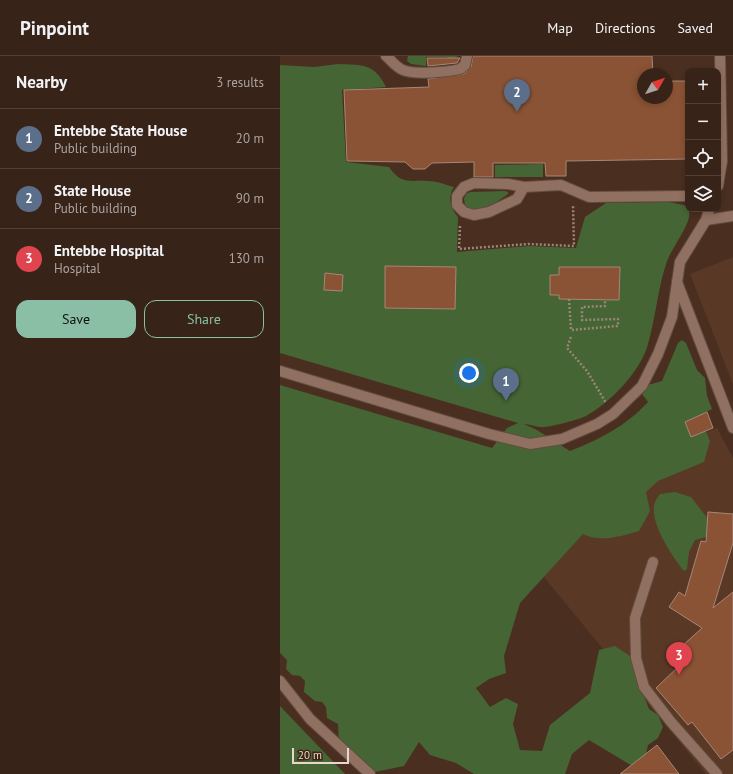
<!DOCTYPE html>
<meta charset="utf-8">
<style>
:root{--surface:#382318;--page:#432f25;--text:#f1f3f6;--muted:#aba4a2;--line:#524037;--accent:#8abfa5}
body{margin:0;font-family:"PT Sans",sans-serif;background:var(--page);color:var(--text)}
.controls{position:absolute;right:12px;top:12px;display:grid;overflow:hidden;border-radius:8px;box-shadow:0 2px 6px #0003}
.controls button{width:36px;height:36px;display:grid;place-items:center;padding:0;border:0;border-bottom:1px solid var(--line);background:var(--surface);color:var(--text);font:20px sans-serif}
.compass{position:absolute;left:357px;top:12px;width:36px;height:36px;border-radius:50%;background:var(--surface);box-shadow:0 2px 6px #0003;rotate:51deg}
.scale{position:absolute;left:12px;bottom:10px;width:57px;box-sizing:border-box;padding-left:4px;border:2px solid #e8d6cd;border-top:0;font-size:11px;line-height:14px;white-space:nowrap;color:#e8d6cd;-webkit-text-stroke:3px #3f2516;paint-order:stroke}
.you{position:absolute;left:189px;top:317px;width:14px;height:14px;margin:-10px;border:3px solid #fff;border-radius:50%;background:#1a73e8;box-shadow:0 0 0 6px #1a73e833}
.badge{display:grid;place-items:center;width:26px;height:26px;border-radius:50%;background:var(--accent);color:#fff;font-size:13px;font-weight:700}
.pin{position:absolute;translate:-50% -33px;filter:drop-shadow(0 1px 2px #0008)}
.pin::after{content:'';position:absolute;top:21px;width:14px;height:12px;background:inherit;clip-path:polygon(0 0,100% 0,50% 100%)}
.list{margin:0;padding:0;list-style:none}
h2{display:flex;justify-content:space-between;align-items:center;height:52px;margin:0;padding:0 16px;font-size:17px}
h2 small{font-size:13px;font-weight:400;color:var(--muted)}
.list li{display:grid;grid-template-columns:26px 1fr auto;gap:12px;align-items:center;box-sizing:border-box;height:60px;padding:0 16px;border-top:1px solid var(--line)}
.list b{display:block;font-size:15px;white-space:nowrap}
.list p{margin:0;font-size:13px;white-space:nowrap;color:var(--muted)}
.list em{font-size:13px;font-style:normal;color:var(--muted)}
.actions{display:flex;gap:8px;padding:12px 16px}
.actions a{flex:1;padding:9px 0;border:1px solid var(--accent);border-radius:12px;text-align:center;font-size:14px;color:var(--accent)}
.actions .main{background:var(--accent);color:#111}
.icon{flex:none;width:22px;height:22px;fill:none;stroke:currentColor;stroke-width:2;stroke-linecap:round;stroke-linejoin:round}
.map{position:relative;flex:none;width:453px;height:718px;overflow:hidden}
header{display:flex;align-items:center;gap:24px;box-sizing:border-box;height:56px;padding:0 20px;background:var(--surface);border-bottom:1px solid var(--line)}
header strong{font-size:19px}
nav{display:flex;gap:22px;margin-inline-start:auto;font-size:14px}
main{display:flex}
aside{flex:1;background:var(--surface)}
.map>svg:first-child{display:block}
.built{fill:#593826}
.green{fill:#456534}
.building{fill:#8a5335;stroke:#a78776}
.lines{fill:none;stroke-linecap:round;stroke-linejoin:round}
.lane-casing{stroke:#634c3f;stroke-width:12}
.street-casing{stroke:#634c3f;stroke-width:12}
.path{stroke:#9b8579;stroke-width:2.5;stroke-dasharray:2 2;stroke-linecap:butt}
.lane{stroke:#907060;stroke-width:10}
.street{stroke:#907060;stroke-width:10}
</style>
<header>
<strong>Pinpoint</strong>
<nav><a>Map</a><a>Directions</a><a>Saved</a></nav>
</header>
<main>
<aside>
<h2>Nearby<small>3 results</small></h2>
<ul class="list">
<li><span class="badge" style="background:#5c6f8a">1</span><div><b>Entebbe State House</b><p>Public building</p></div><em>20 m</em></li>
<li><span class="badge" style="background:#5c6f8a">2</span><div><b>State House</b><p>Public building</p></div><em>90 m</em></li>
<li><span class="badge" style="background:#e0444e">3</span><div><b>Entebbe Hospital</b><p>Hospital</p></div><em>130 m</em></li>
</ul>
<div class="actions"><a class="main">Save</a><a>Share</a></div>
</aside>
<div class="map">
<svg width="453" height="718" viewBox="0 0 453 718">
<rect width="100%" height="100%" fill="#4a2f20"/>
<!-- built -->
<path class="built" d="M 453,201 L 453,328 L 410,218 Z
M 437,372 L 453,402 L 453,718 L 426,718 L 263,520 L 323,456 L 420,379 Z"/>
<!-- green -->
<path class="green" d="M 128,0 L 178,0 L 169,7 L 168,1 L 146,1 L 146,10 L 131,8 L 127,5 Z
M 58,8 C 83,9 94,7 106,31 L 62,34 L 66,106 L 109,111 C 122,129 128,124 148,125 C 157,125 166,129 174,131 C 167,141 171,153 178,161 L 177,196 L 249,190 L 296,192 L 305,161 L 326,147 L 389,146 L 408,150 L 408,153 L 412,153 L 409,156 C 412,166 392,192 387,205 C 378,231 376,260 368,288 C 361,315 330,347 306,360 C 298,364 273,370 265,371 C 258,372 250,368 244,368 L 257,374 L 290,395 C 320,383 346,370 368,346 L 362,338 L 368,329 L 382,325 L 398,287 L 402,284 L 406,287 L 417,314 L 425,322 L 427,340 L 432,353 L 424,357 L 421,364 L 430,385 L 424,406 L 378,425 L 366,436 L 370,455 L 359,475 C 342,480 319,487 303,478 L 240,547 L 224,600 L 226,617 L 209,623 L 196,632 L 210,651 L 226,642 L 238,648 L 233,668 L 240,694 L 262,695 L 270,669 L 310,637 L 319,594 L 335,590 L 353,602 L 362,635 L 369,653 L 378,659 L 383,671 L 378,682 L 368,689 L 364,706 L 354,711 L 309,684 L 292,698 L 285,718 L 194,718 L 176,707 L 150,699 L 139,686 L 124,710 L 85,718 C 61,702 59,696 58,668 L 47,662 L 46,651 L 42,646 L 35,645 L 24,636 L 25,625 L 20,620 L 12,619 L 6,613 L 7,604 L 0,597 L 0,329 L 212,392 L 227,372 L 238,367 L 0,297 L 0,9 L 34,11 Z
M 263,108 L 263,121 L 215,121 L 215,109 Z
M 225,135 L 228,136 L 228,138 C 219,145 195,161 185,149 L 184,143 L 186,138 L 190,136 Z
M 395,436 L 411,441 L 432,468 L 437,485 L 426,481 L 415,484 L 409,496 L 407,513 L 404,515 C 392,500 368,465 375,446 C 376,443 379,440 380,438 Z
M 0,650 L 65,718 L 0,718 Z"/>
<!-- building -->
<path class="building" d="M 193,0 L 372,0 L 373,18 L 363,18 L 363,42 L 387,42 L 387,25 L 408,25 L 408,103 L 286,105 L 286,120 L 266,120 L 265,107 L 213,107 L 213,121 L 194,121 L 194,106 L 152,107 L 145,113 L 133,113 L 125,106 L 67,105 L 64,34 L 149,31 L 148,23 L 184,18 L 191,11 Z
M 147,2 L 180,2 L 177,7 L 148,10 Z
M 105,210 L 176,211 L 175,253 L 105,252 Z
M 279,211 L 340,211 L 339,244 L 279,243 L 279,239 L 270,239 L 270,219 L 279,219 Z
M 45,217 L 63,219 L 62,235 L 44,234 Z
M 427,356 L 433,372 L 411,381 L 405,366 Z
M 428,456 L 453,458 L 453,487 L 433,552 L 453,536 L 453,694 L 441,703 L 412,666 L 408,669 L 376,632 L 399,610 L 390,601 L 422,572 L 389,551 L 399,536 L 405,540 L 421,485 L 426,486 Z
M 377,689 L 399,718 L 340,718 Z"/>
<g class="lines">
<!-- lane casing -->
<g class="lane-casing">
<path id="lane" d="M 106,0 C 112,5 116,11 123,14 C 134,19 168,16 180,13 L 185,9 L 187,0
M 438,130 L 442,105 L 440,0
M 244,131 L 237,143 L 209,156 L 194,159 L 184,156 L 177,149 L 177,140 L 184,131 L 194,127 L 228,128 L 244,131 L 281,129 L 309,141 L 408,140
M 426,164 L 453,160
M 0,315 L 209,378 L 250,388 L 282,383 L 317,368 L 333,358 L 362,330 L 378,298 L 392,261 L 400,206 L 426,164 L 429,153
M 373,506 L 355,562 L 356,602 L 364,631 L 391,666 L 437,718"/>
</g>
<!-- street casing -->
<g class="street-casing">
<path id="street" d="M 397,226 L 453,372
M 0,625 L 30,663 L 90,718"/>
</g>
<!-- path -->
<path class="path" d="M 180,170 L 179,193 L 249,188 L 294,190 L 293,149
M 289,243 L 291,274 L 338,270 L 338,263 L 302,264 L 302,251 L 325,250 L 325,244
M 291,281 L 287,292 L 307,315 L 326,347"/>
<!-- lane -->
<use href="#lane" class="lane"/>
<!-- street -->
<use href="#street" class="street"/>
</g>
</svg>
<div class="controls">
<button>+</button>
<button>−</button>
<button><svg class="icon" aria-label="locate" viewBox="0 0 24 24"><circle cx="12" cy="12" r="6"/><path d="M12 2v4M12 18v4M2 12h4M18 12h4"/></svg></button>
<button><svg class="icon" aria-label="layers" viewBox="0 0 24 24"><path d="M12 4l9 5-9 5-9-5zM3 14l9 5 9-5"/></svg></button>
</div>
<svg class="compass" viewBox="-18 -18 36 36"><path d="M0-13l5 13h-10z" fill="#e53935"/><path d="M0 13l5-13h-10z" fill="#aba4a2"/></svg>
<div class="scale">20 m</div>
<div class="you"></div>
<div class="pin badge" style="left:226px;top:345px;background:#5c6f8a">1</div>
<div class="pin badge" style="left:237px;top:56px;background:#5c6f8a">2</div>
<div class="pin badge" style="left:399px;top:619px;background:#e0444e">3</div>
</div>
</main>
